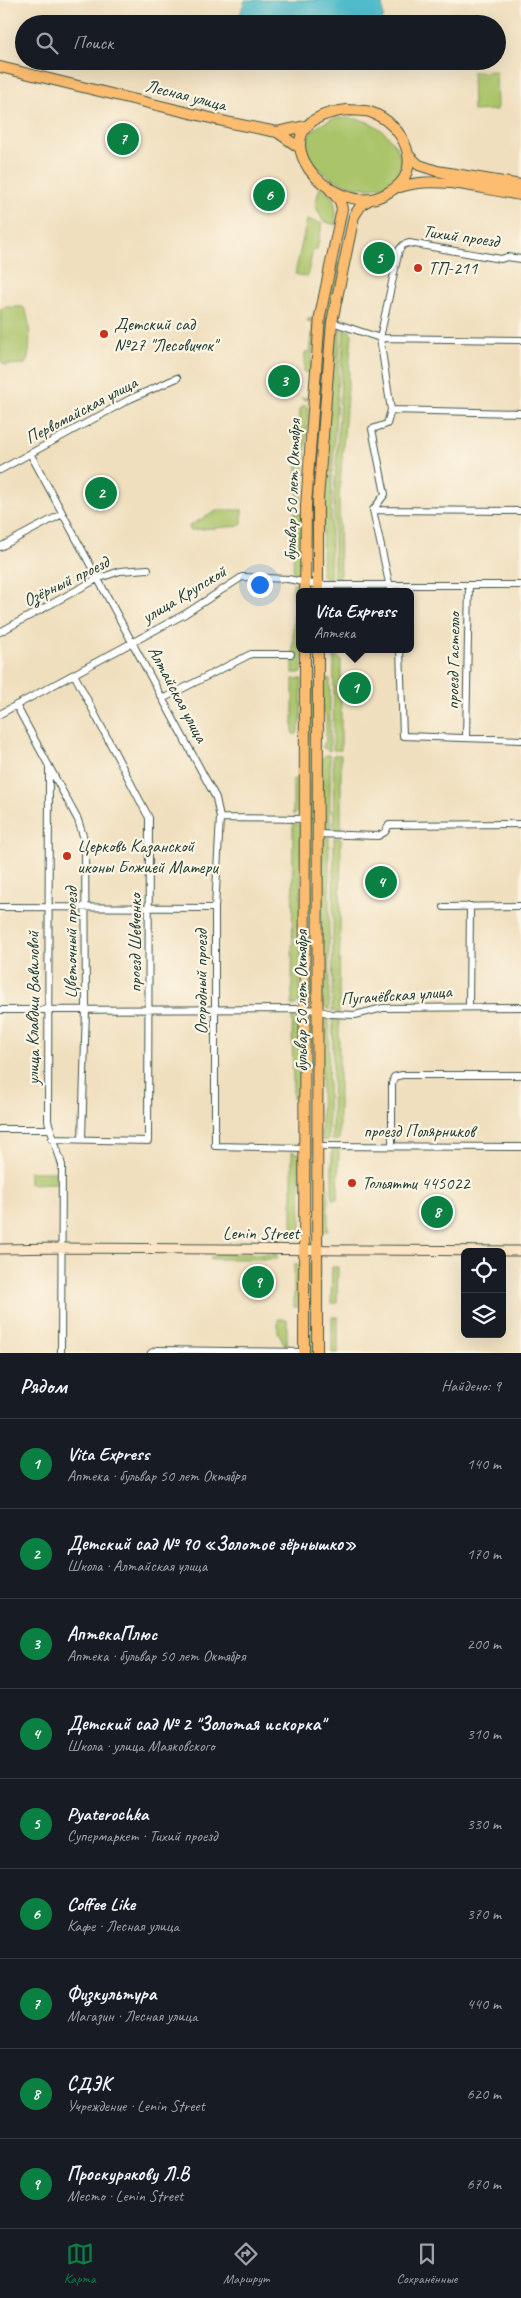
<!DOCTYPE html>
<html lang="ru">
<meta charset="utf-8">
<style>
:root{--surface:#171b24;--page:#20242c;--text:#f1f3f6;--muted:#9ea1a6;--line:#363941;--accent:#0b8043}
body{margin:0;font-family:Caveat,sans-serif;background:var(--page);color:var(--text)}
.controls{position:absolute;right:15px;bottom:15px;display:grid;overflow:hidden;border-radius:8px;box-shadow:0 5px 20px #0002}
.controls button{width:45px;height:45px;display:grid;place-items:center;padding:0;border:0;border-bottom:1px solid var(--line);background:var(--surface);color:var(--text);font:25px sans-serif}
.you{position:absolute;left:259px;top:584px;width:18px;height:18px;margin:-12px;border:4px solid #fff;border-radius:50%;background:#1a73e8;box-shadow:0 0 0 8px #1a73e833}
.badge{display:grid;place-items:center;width:32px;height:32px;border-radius:50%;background:var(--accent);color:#fff;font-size:16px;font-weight:700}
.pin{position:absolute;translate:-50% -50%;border:2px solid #fff;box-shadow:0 1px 5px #0006}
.popup{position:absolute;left:296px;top:588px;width:118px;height:65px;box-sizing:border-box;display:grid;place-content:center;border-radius:8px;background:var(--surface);filter:drop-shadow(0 1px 4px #0005);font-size:16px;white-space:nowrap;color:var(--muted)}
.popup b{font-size:19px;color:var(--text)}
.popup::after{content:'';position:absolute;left:50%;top:100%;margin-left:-10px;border:10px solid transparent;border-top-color:var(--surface)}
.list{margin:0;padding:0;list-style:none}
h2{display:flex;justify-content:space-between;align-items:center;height:65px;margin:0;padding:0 20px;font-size:21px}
h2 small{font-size:16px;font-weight:400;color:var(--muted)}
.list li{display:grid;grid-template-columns:32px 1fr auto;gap:15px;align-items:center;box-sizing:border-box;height:90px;padding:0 20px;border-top:1px solid var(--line)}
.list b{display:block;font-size:19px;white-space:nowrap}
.list p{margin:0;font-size:16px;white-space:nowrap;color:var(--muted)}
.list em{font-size:16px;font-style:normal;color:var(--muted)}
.icon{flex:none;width:28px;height:28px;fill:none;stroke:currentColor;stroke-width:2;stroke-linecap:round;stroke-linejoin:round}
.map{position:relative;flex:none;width:521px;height:1353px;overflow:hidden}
.search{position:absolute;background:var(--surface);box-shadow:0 5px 20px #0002;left:15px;right:15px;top:15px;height:55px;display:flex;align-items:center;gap:12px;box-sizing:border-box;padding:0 18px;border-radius:28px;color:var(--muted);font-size:19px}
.sheet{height:875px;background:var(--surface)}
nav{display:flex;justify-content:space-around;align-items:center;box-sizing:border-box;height:70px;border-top:1px solid var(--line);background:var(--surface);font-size:14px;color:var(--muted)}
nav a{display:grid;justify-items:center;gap:2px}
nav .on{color:var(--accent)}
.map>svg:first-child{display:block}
.green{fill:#aac46a;stroke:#64804f}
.water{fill:#51bdcb;stroke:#387d80}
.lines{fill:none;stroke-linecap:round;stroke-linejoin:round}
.minor-casing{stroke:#3e5549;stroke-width:8}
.secondary-casing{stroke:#3e5549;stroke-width:11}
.primary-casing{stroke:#3e5549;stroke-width:12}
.minor{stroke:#fff;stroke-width:6}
.secondary{stroke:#fee5c5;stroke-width:9}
.primary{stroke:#fcbd6f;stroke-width:10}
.poi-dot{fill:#c8321e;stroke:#fcf5e5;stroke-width:2}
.labels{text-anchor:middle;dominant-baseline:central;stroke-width:4.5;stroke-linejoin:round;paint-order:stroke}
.street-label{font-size:18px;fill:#1f3d34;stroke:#fcf5e5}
.poi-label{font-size:18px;fill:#1f3d34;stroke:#fcf5e5;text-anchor:start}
</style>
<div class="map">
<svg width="521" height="1353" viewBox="0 0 521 1353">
<rect width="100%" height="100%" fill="#fcf5e5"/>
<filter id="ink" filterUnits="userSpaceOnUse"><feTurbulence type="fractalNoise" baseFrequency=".02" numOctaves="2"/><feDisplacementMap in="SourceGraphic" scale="10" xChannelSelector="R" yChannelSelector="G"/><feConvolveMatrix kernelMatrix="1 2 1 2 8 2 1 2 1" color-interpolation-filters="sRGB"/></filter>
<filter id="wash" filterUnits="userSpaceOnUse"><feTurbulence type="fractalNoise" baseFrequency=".0096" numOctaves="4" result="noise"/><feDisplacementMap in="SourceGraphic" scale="20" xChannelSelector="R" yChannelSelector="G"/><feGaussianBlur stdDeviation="1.12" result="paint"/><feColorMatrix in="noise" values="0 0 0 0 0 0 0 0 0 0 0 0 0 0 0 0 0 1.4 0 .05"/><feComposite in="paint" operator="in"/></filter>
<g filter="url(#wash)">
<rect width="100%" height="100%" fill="#f0dfbe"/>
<!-- green -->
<path class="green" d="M 496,71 L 497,110 L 473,111 L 472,72 Z
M 336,118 C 348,118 359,118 370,123 C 390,131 420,170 388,184 C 341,204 264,141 336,118 Z
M 320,187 C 337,196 337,208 335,225 L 323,221 L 315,205 Z
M 307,220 L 321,223 L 322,225 L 317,250 L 313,250 L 307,277 L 295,274 Z
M 336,263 L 340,264 L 312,574 L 310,570 L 310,502 L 324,319 Z
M 4,307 L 23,307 C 31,312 32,358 25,364 L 5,365 L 0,360 L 0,310 Z
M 309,318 L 315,320 L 309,399 L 305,400 L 301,398 L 308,398 L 310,373 L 304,372 L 305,352 L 310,352 L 313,322 L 307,321 Z
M 341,329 L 332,480 L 330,581 L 325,579 L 322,575 L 323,484 L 336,330 Z
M 344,329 L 350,331 L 352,334 L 339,497 L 340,580 L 334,580 L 334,499 Z
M 304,405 L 309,408 L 301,502 L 296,488 L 300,409 Z
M 218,510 L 242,510 L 242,523 L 239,526 L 190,530 L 189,526 Z
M 294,513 L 302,514 L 301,572 L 293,576 Z
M 293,583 L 298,584 L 302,589 L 302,673 L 293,673 Z
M 334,653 L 341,660 L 341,750 L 333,750 Z
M 293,679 L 302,679 L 301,721 L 297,734 L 293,734 Z
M 309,679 L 314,679 L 313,1000 L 311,1004 L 309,1003 Z
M 322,679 L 330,679 L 330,751 L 322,747 L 326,741 L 326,716 L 322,712 Z
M 326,755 L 330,755 L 330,832 L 321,825 L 322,758 Z
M 333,755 L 341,755 L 341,832 L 334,832 Z
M 293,779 L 297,779 L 301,793 L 301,810 L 293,815 Z
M 293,822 L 301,826 L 300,1003 L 292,1006 Z
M 321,837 L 329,837 L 329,1010 L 322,1005 Z
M 334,838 L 341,838 L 339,1013 L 332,1011 Z
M 292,1014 L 300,1018 L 300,1085 L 297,1099 L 293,1099 Z
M 325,1016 L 329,1016 L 328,1140 L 321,1140 L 322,1019 Z
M 333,1016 L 339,1017 L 339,1140 L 332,1140 Z
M 311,1017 L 313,1018 L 313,1230 L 308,1230 Z
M 332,1148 L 339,1148 L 338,1199 L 332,1199 Z
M 292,1151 L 300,1154 L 301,1230 L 292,1230 Z
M 29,1172 L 56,1172 L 56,1183 L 29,1184 Z
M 323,1186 L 328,1186 L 328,1231 L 320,1231 L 321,1195 Z
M 220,1254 L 277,1254 L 277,1259 L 210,1259 L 210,1257 Z
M 294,1265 L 300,1265 L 298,1307 L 294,1307 Z
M 308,1265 L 313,1265 L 313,1353 L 307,1353 Z
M 332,1267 L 338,1267 L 337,1303 L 331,1303 Z
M 332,1317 L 338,1317 L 338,1353 L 332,1353 Z
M 278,1319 L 287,1319 L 287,1349 L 278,1332 Z"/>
<!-- water -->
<path class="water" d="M 245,0 L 382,0 L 383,18 L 381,24 L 242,24 L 238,20 Z"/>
</g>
<g filter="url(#ink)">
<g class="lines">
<!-- minor casing -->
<g class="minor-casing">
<path id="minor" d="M 332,322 L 380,338 L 521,340
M 391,410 L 521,413
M 31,455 L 216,798 L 220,818 L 215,908 L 215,1146 L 304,1148
M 0,470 L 130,399 L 177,378
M 373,510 L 521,511
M 0,547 L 62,514
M 391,592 L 373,510 L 385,494 L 372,429 L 387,424 L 391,410 L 380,338 L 399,250 L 403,245 L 409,243 L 501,259 L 507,257 L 521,259
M 0,632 L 97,579 L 120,571 L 148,569
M 400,649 L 403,736 L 521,740
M 164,698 L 251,654 L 291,654
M 16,705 L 78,820 L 85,842 L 86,1009 L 82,1138
M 0,714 L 185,614 L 242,577 L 288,579 L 318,585 L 521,585
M 466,738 L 469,585
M 49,766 L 48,1121 L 62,1165 L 61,1353
M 220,818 L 305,819
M 317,834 L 378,836 L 385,832 L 389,825 L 521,824
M 0,907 L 215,908
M 444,907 L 521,906
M 469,1006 L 470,906
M 0,1010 L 304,1009 L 317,1010 L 331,1014 L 355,1015 L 383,1008 L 521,1007
M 0,1129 L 49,1129
M 52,1139 L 148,1141 L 149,818 L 74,674
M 392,1145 L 392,1084 L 394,1077 L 402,1075 L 521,1075
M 317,1146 L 521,1147
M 151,1353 L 157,1350 L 304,1352"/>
</g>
<!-- secondary casing -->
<g class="secondary-casing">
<path id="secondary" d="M 0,1249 L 61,1248 L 521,1251"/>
</g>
<!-- primary casing -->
<g class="primary-casing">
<path id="primary" d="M 0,67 L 231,123 L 277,132 L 306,126
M 347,110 C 354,111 363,110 370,112 C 404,123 427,171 389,192 C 384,195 378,198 371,199 C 316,206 256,120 347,110 Z
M 277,132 L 300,148
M 408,155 L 419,165 L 437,171 L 521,185
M 400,187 C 438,175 482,189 521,195
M 305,592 L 306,506 L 320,316 L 342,209 L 340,201 L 327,186
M 318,592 L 318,499 L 332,322 L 354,216 L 362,204 L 371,199
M 304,1353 L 305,649
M 317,1353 L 318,649"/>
</g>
<!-- minor -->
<use href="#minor" class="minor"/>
<!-- secondary -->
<use href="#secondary" class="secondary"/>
<!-- primary -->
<use href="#primary" class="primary"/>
</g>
</g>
<!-- markers -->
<g class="poi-dot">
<circle cx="418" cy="268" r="5"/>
<circle cx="104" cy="334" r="5"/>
<circle cx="67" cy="856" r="5"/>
<circle cx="352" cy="1183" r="5"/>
</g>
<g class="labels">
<!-- street labels -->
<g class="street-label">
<text transform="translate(186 95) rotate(14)">Лесная улица</text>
<text transform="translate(461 236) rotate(8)">Тихий проезд</text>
<text transform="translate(81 410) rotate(-28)">Первомайская улица</text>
<text transform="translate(292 490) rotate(-88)">бульвар 50 лет Октября</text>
<text transform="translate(66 581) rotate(-26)">Озёрный проезд</text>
<text transform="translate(184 594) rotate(-31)">улица Крупской</text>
<text transform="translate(453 661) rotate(-89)">проезд Гастелло</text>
<text transform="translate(178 694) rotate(62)">Алтайская улица</text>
<text transform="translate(71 943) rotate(-90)">Цветочный проезд</text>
<text transform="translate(135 943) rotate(-90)">проезд Шевченко</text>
<text transform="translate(201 982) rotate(-90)">Огородный проезд</text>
<text transform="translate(396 995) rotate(-4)">Пугачёвская улица</text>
<text transform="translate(301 1001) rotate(-90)">бульвар 50 лет Октября</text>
<text transform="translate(33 1008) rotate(-90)">улица Клавдии Вавиловой</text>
<text x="419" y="1131">проезд Полярников</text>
<text x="261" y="1233">Lenin Street</text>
</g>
<!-- poi labels -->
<g class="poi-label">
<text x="428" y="268">ТП-211</text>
<text x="114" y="324">Детский сад<tspan x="114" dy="21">№27 "Лесовичок"</tspan></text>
<text x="77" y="846">Церковь Казанской<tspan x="77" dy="21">иконы Божией Матери</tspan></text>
<text x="362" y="1183">Тольятти 445022</text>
</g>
</g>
</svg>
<div class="controls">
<button><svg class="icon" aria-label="locate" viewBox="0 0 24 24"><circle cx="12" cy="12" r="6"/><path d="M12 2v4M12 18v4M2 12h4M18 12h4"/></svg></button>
<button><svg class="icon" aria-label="layers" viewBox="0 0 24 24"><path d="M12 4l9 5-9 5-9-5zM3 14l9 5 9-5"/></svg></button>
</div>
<div class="you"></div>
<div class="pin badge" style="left:355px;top:688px">1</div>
<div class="popup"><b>Vita Express</b>Аптека</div>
<div class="pin badge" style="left:101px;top:493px">2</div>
<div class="pin badge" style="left:284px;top:381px">3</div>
<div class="pin badge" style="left:381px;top:882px">4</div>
<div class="pin badge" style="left:379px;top:258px">5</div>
<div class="pin badge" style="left:269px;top:195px">6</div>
<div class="pin badge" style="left:123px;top:139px">7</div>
<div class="pin badge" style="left:437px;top:1212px">8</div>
<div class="pin badge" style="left:258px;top:1282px">9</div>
<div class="search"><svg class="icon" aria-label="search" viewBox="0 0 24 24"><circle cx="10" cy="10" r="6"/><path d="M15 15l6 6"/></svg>Поиск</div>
</div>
<section class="sheet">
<h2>Рядом<small>Найдено: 9</small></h2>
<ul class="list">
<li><span class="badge">1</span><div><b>Vita Express</b><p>Аптека · бульвар 50 лет Октября</p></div><em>140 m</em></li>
<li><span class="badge">2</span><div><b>Детский сад № 90 «Золотое зёрнышко»</b><p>Школа · Алтайская улица</p></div><em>170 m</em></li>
<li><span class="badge">3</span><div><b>АптекаПлюс</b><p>Аптека · бульвар 50 лет Октября</p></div><em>200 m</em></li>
<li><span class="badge">4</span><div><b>Детский сад № 2 &quot;Золотая искорка&quot;</b><p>Школа · улица Маяковского</p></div><em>310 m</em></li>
<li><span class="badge">5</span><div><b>Pyaterochka</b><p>Супермаркет · Тихий проезд</p></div><em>330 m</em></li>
<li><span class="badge">6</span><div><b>Coffee Like</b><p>Кафе · Лесная улица</p></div><em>370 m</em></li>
<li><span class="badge">7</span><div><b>Физкультура</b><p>Магазин · Лесная улица</p></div><em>440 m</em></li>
<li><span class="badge">8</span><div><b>СДЭК</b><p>Учреждение · Lenin Street</p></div><em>620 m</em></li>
<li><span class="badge">9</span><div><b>Проскурякову Л.В</b><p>Место · Lenin Street</p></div><em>670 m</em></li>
</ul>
</section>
<nav>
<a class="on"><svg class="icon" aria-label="map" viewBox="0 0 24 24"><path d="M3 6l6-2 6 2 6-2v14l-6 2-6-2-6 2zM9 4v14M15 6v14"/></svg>Карта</a>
<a><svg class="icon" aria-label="directions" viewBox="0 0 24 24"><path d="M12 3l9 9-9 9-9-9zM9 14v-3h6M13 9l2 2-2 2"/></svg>Маршрут</a>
<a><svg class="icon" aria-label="saved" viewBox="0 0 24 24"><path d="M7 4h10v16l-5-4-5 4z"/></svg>Сохранённые</a>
</nav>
